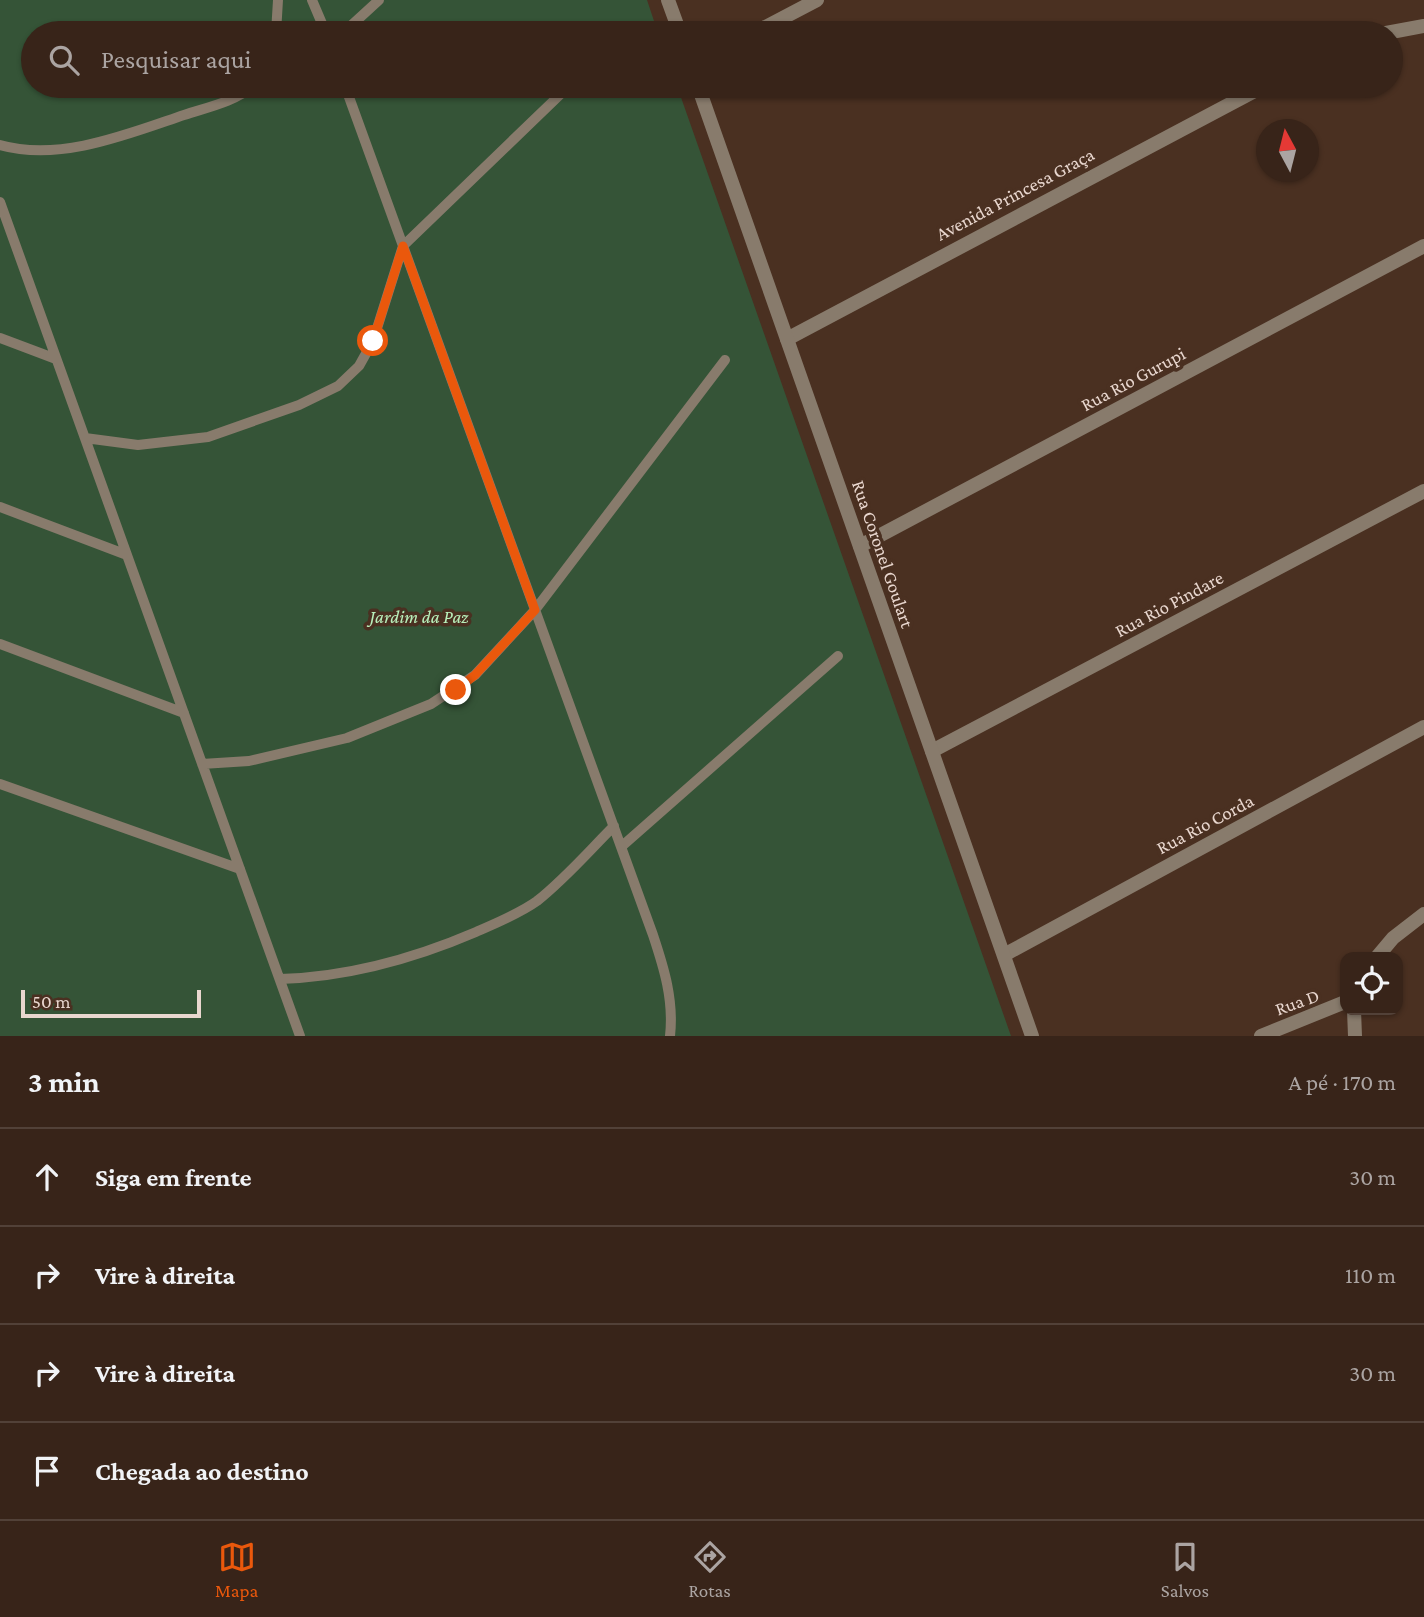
<!DOCTYPE html>
<html lang="pt">
<meta charset="utf-8">
<style>
:root{--surface:#382419;--page:#433026;--text:#f1f3f6;--muted:#aba4a2;--line:#524138;--accent:#ea580c}
body{margin:0;font-family:"Crimson Pro",serif;background:var(--page);color:var(--text)}
.controls{position:absolute;right:21px;bottom:21px;display:grid;overflow:hidden;border-radius:14px;box-shadow:0 2px 5px #0004}
.controls button{width:63px;height:63px;display:grid;place-items:center;padding:0;border:0;border-bottom:2px solid var(--line);background:var(--surface);color:var(--text);font:35px sans-serif}
.compass{position:absolute;left:1256px;top:119px;width:63px;height:63px;border-radius:50%;background:var(--surface);box-shadow:0 2px 5px #0004;rotate:353deg}
.scale{position:absolute;left:21px;bottom:18px;width:180px;box-sizing:border-box;padding-left:7px;border:4px solid #e9d7cf;border-top:0;font-size:19px;line-height:24px;white-space:nowrap;color:#e9d7cf;-webkit-text-stroke:5px #4a3021;paint-order:stroke}
.stop{position:absolute;width:21px;height:21px;margin:-16px;border:5px solid #ea580c;border-radius:50%;background:#fff}
.stop.end{background:#ea580c;border-color:#fff;box-shadow:0 2px 7px #0008}
.list{margin:0;padding:0;list-style:none}
h2{display:flex;justify-content:space-between;align-items:center;height:91px;margin:0;padding:0 28px;font-size:30px}
h2 small{font-size:23px;font-weight:400;color:var(--muted)}
.list li{display:grid;grid-template-columns:46px 1fr auto;gap:21px;align-items:center;box-sizing:border-box;height:98px;padding:0 28px;border-top:2px solid var(--line)}
.list b{display:block;font-size:26px;white-space:nowrap}
.list em{font-size:23px;font-style:normal;color:var(--muted)}
.icon{flex:none;width:38px;height:38px;fill:none;stroke:currentColor;stroke-width:2;stroke-linecap:round;stroke-linejoin:round}
.map{position:relative;flex:none;width:1424px;height:1036px;overflow:hidden}
.search{position:absolute;background:var(--surface);box-shadow:0 2px 5px #0004;left:21px;right:21px;top:21px;height:77px;display:flex;align-items:center;gap:18px;box-sizing:border-box;padding:0 24px;border-radius:38px;color:var(--muted);font-size:26px}
.sheet{height:483px;background:var(--surface)}
nav{display:flex;justify-content:space-around;align-items:center;box-sizing:border-box;height:98px;border-top:2px solid var(--line);background:var(--surface);font-size:19px;color:var(--muted)}
nav a{display:grid;justify-items:center;gap:4px}
nav .on{color:var(--accent)}
.map>svg:first-child{display:block}
.green{fill:#355437}
.lines{fill:none;stroke-linecap:round;stroke-linejoin:round}
.service{stroke:#887b6c;stroke-width:10}
.minor{stroke:#887b6c;stroke-width:14}
.tertiary{stroke:#887b6c;stroke-width:14}
.route{stroke:#ea580c;stroke-width:9}
.labels{text-anchor:middle;dominant-baseline:central;stroke-width:7;stroke-linejoin:round;paint-order:stroke}
.street-label{font-size:19px;fill:#e9d7cf;stroke:#4a3021}
.park-label{font-size:19px;font-style:italic;fill:#b9f1bc;stroke:#4a3021}
</style>
<div class="map">
<svg width="1424" height="1036" viewBox="0 0 1424 1036">
<rect width="100%" height="100%" fill="#4a3021"/>
<!-- green -->
<path class="green" d="M 0,0 L 647,0 L 658,33 L 33,33 L 33,86 L 677,86 L 1011,1036 L 0,1036 Z"/>
<g class="lines">
<!-- service -->
<path class="service" d="M 312,0 L 326,33
M 276,33 L 278,0
M 343,33 L 379,0
M 345,86 L 653,935 C 664,968 674,1000 670,1036
M 0,145 C 60,162 128,134 184,115 C 208,107 234,102 253,86
M 0,202 L 300,1036
M 0,338 L 56,359
M 85,438 L 138,445 L 208,437 L 299,405 L 338,386 L 359,366 L 373,341 L 403,246 L 569,86
M 0,507 L 127,555
M 0,644 L 184,713
M 202,764 L 249,761 L 347,738 L 431,704 L 475,675 L 535,610 L 725,360
M 0,784 L 240,869
M 621,847 L 838,656
M 280,979 C 349,977 413,959 476,932 C 496,923 519,914 537,901 C 565,879 589,851 614,826"/>
<!-- minor -->
<path class="minor" d="M 754,33 L 817,0
M 1386,33 L 1424,26
M 787,339 L 1264,86
M 860,546 L 1424,246
M 932,751 L 1424,491
M 1004,955 L 1424,727"/>
<!-- tertiary -->
<path class="tertiary" d="M 668,0 L 680,33
M 698,86 L 1032,1036
M 1377,957 L 1393,938 L 1424,914
M 1354,1010 L 1355,1036
M 1261,1036 L 1345,1002"/>
</g>
<g class="lines">
<!-- route -->
<path class="route" d="M 373,341 L 403,246 L 535,610 L 475,675 L 456,690"/>
</g>
<g class="labels">
<!-- street labels -->
<g class="street-label">
<text transform="translate(1015 194) rotate(-28)">Avenida Princesa Graça</text>
<text transform="translate(1133 379) rotate(-28)">Rua Rio Gurupi</text>
<text transform="translate(883 554) rotate(71)">Rua Coronel Goulart</text>
<text transform="translate(1169 604) rotate(-28)">Rua Rio Pindare</text>
<text transform="translate(1205 824) rotate(-28)">Rua Rio Corda</text>
<text transform="translate(1297 1002) rotate(-20)">Rua D</text>
</g>
<!-- park labels -->
<g class="park-label">
<text x="419" y="616">Jardim da Paz</text>
</g>
</g>
</svg>
<div class="controls">
<button><svg class="icon" aria-label="locate" viewBox="0 0 24 24"><circle cx="12" cy="12" r="6"/><path d="M12 2v4M12 18v4M2 12h4M18 12h4"/></svg></button>
</div>
<svg class="compass" viewBox="-18 -18 36 36"><path d="M0-13l5 13h-10z" fill="#e53935"/><path d="M0 13l5-13h-10z" fill="#aba4a2"/></svg>
<div class="scale">50 m</div>
<div class="stop" style="left:373px;top:341px"></div>
<div class="stop end" style="left:456px;top:690px"></div>
<div class="search"><svg class="icon" aria-label="search" viewBox="0 0 24 24"><circle cx="10" cy="10" r="6"/><path d="M15 15l6 6"/></svg>Pesquisar aqui</div>
</div>
<section class="sheet">
<h2>3 min<small>A pé · 170 m</small></h2>
<ul class="list">
<li><svg class="icon" aria-label="ahead" viewBox="0 0 24 24"><path d="M12 20V5M6 11l6-6 6 6"/></svg><div><b>Siga em frente</b></div><em>30 m</em></li>
<li><svg class="icon" aria-label="right" viewBox="0 0 24 24"><path d="M7 20v-9h11M14 6l5 5-5 5"/></svg><div><b>Vire à direita</b></div><em>110 m</em></li>
<li><svg class="icon" aria-label="right" viewBox="0 0 24 24"><path d="M7 20v-9h11M14 6l5 5-5 5"/></svg><div><b>Vire à direita</b></div><em>30 m</em></li>
<li><svg class="icon" aria-label="arrive" viewBox="0 0 24 24"><path d="M6 21V4h12l-3 4 3 4H6"/></svg><div><b>Chegada ao destino</b></div></li>
</ul>
</section>
<nav>
<a class="on"><svg class="icon" aria-label="map" viewBox="0 0 24 24"><path d="M3 6l6-2 6 2 6-2v14l-6 2-6-2-6 2zM9 4v14M15 6v14"/></svg>Mapa</a>
<a><svg class="icon" aria-label="directions" viewBox="0 0 24 24"><path d="M12 3l9 9-9 9-9-9zM9 14v-3h6M13 9l2 2-2 2"/></svg>Rotas</a>
<a><svg class="icon" aria-label="saved" viewBox="0 0 24 24"><path d="M7 4h10v16l-5-4-5 4z"/></svg>Salvos</a>
</nav>
